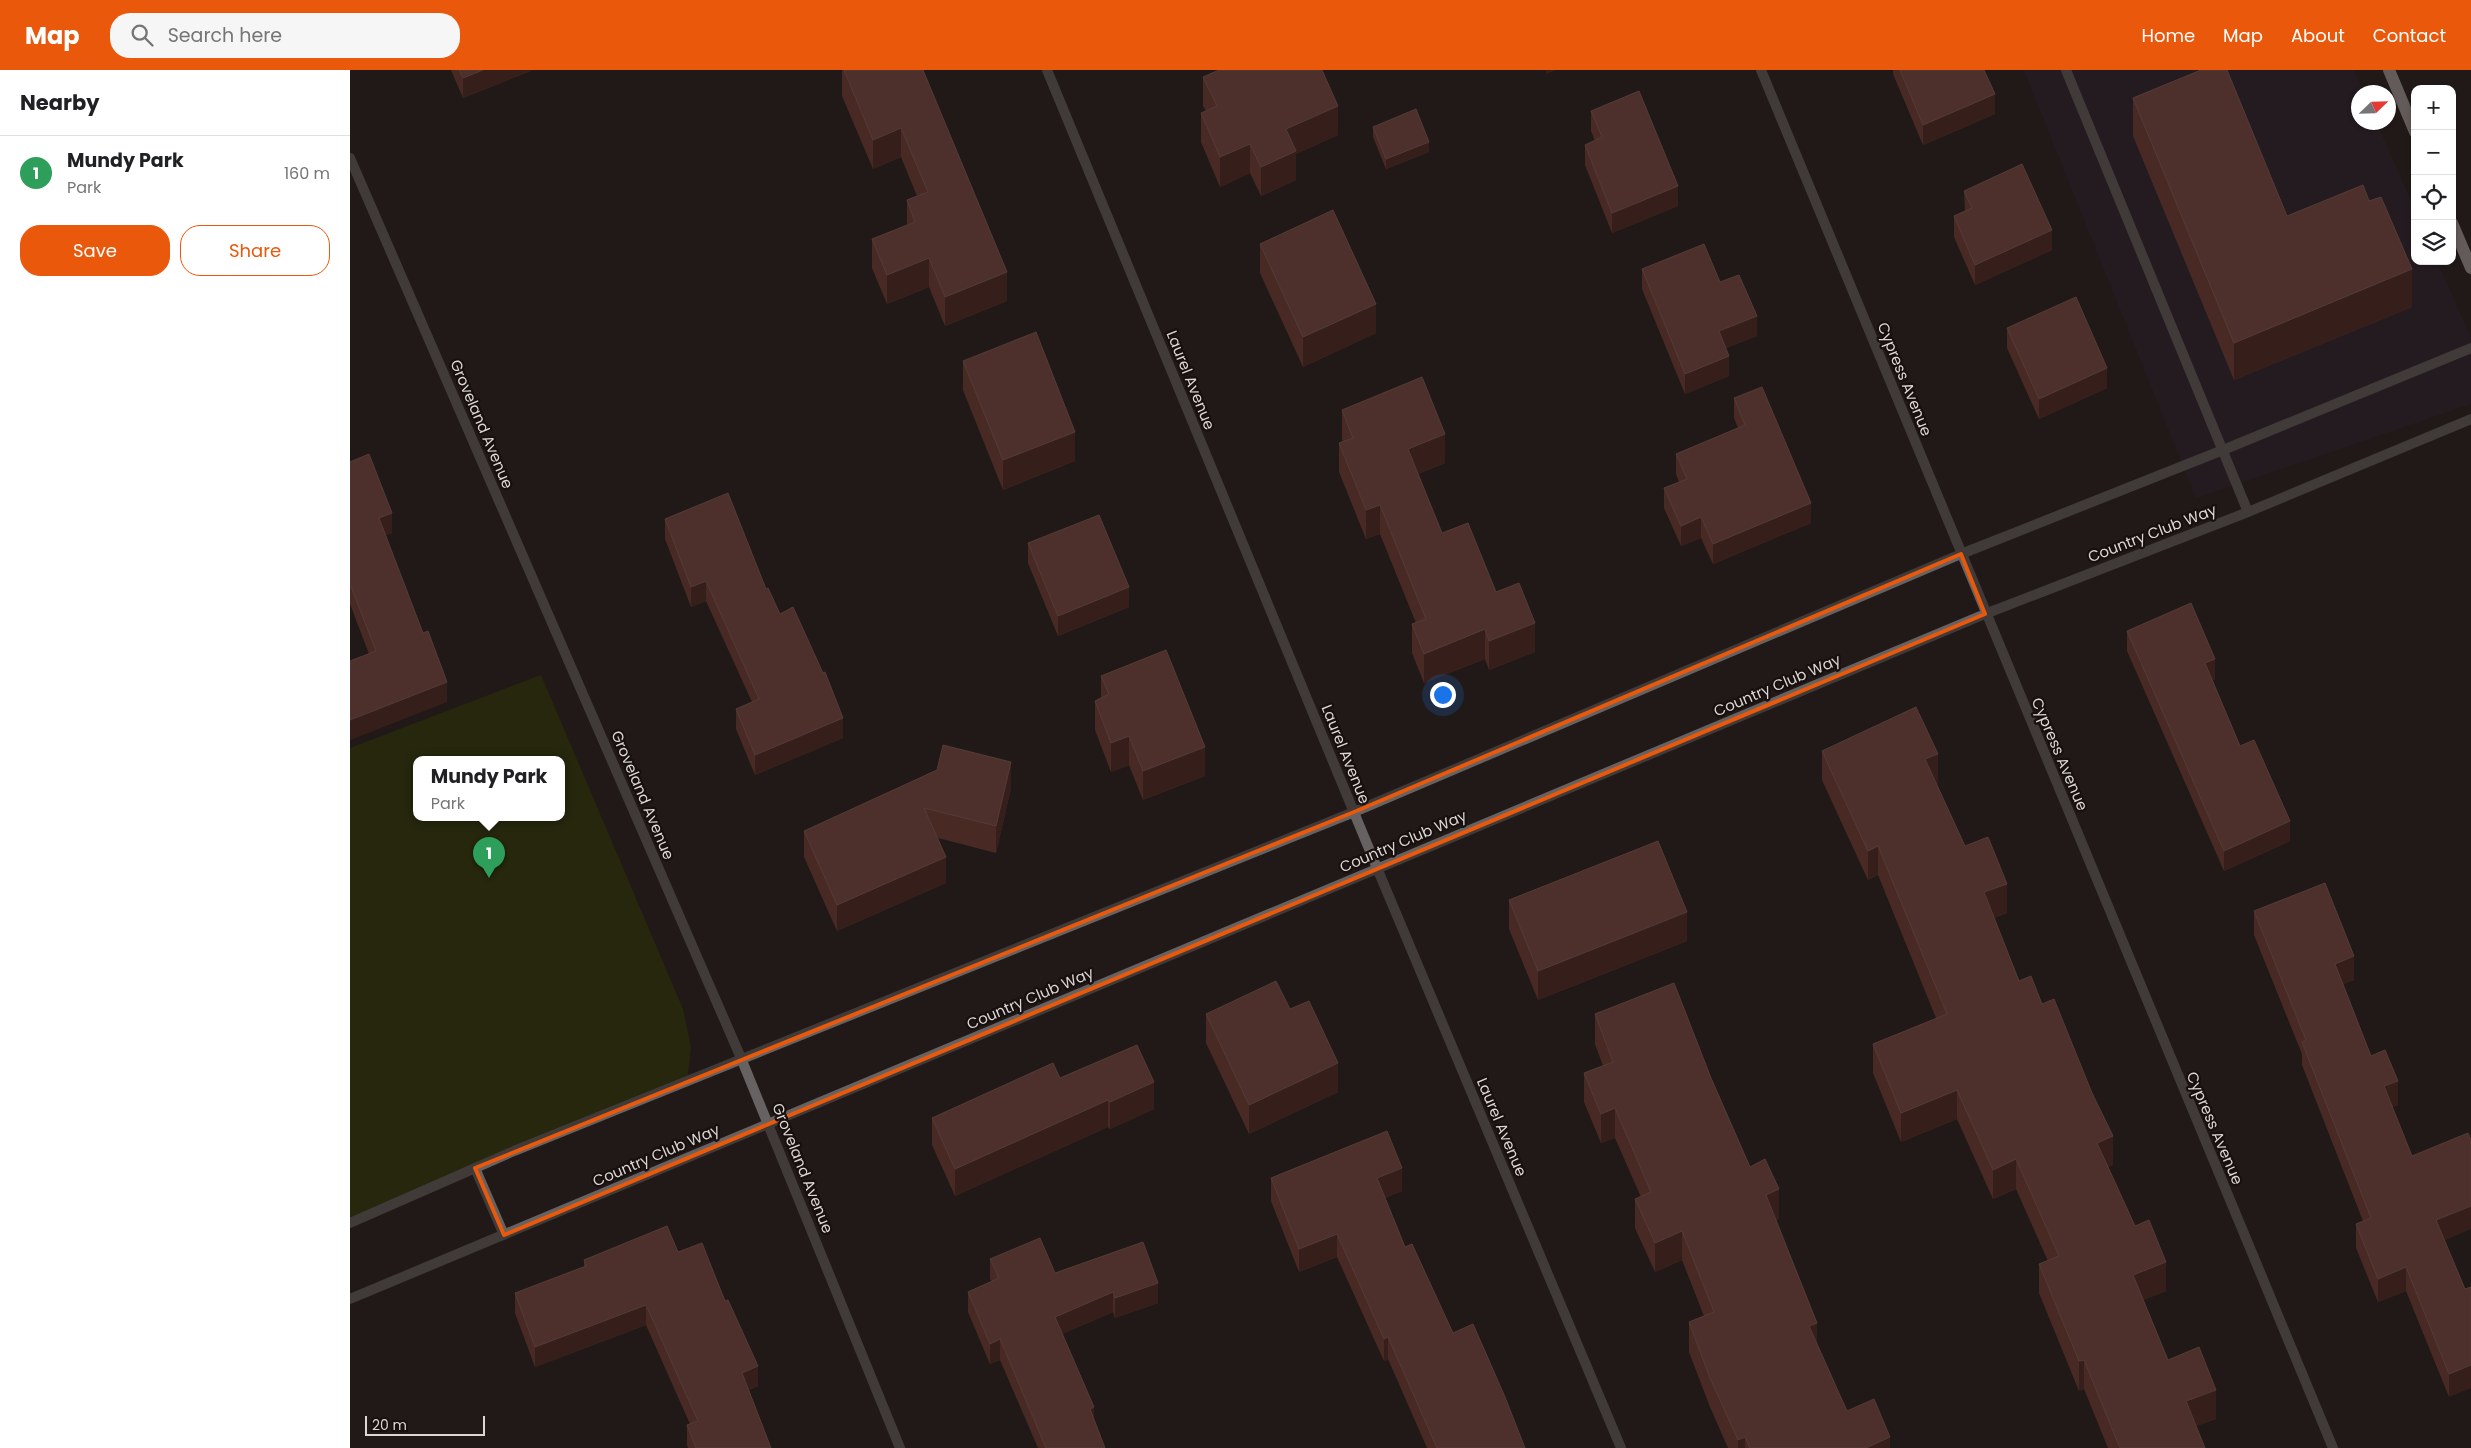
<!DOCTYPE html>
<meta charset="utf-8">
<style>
:root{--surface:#fff;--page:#f6f6f6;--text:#202124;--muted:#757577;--line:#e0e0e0;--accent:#ea580c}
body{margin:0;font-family:Poppins,sans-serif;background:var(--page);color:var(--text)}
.controls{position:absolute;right:15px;top:15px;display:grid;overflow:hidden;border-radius:10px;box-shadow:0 1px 4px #0004}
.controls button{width:45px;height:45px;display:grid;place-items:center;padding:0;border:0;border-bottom:1px solid var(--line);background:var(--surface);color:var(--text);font:25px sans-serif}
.compass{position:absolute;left:2001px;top:15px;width:45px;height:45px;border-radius:50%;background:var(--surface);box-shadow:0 1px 4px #0004;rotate:67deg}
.scale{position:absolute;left:15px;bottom:12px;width:120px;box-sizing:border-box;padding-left:5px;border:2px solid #dcd7d5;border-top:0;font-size:14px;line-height:18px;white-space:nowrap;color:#dcd7d5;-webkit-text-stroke:4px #17100e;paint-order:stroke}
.you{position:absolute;left:1092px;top:624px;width:18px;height:18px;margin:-12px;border:4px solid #fff;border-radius:50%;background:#1a73e8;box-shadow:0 0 0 8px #1a73e833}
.badge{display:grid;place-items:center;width:32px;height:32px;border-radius:50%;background:var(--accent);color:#fff;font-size:16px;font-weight:700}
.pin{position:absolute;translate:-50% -41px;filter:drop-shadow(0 1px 2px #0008)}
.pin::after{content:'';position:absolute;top:26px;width:18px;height:15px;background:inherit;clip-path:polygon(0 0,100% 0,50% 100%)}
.popup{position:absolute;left:63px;top:686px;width:152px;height:65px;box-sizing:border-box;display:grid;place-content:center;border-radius:10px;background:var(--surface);filter:drop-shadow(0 1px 4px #0005);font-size:16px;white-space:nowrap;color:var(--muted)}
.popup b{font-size:19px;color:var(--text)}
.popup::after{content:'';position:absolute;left:50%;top:100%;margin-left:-10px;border:10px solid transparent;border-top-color:var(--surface)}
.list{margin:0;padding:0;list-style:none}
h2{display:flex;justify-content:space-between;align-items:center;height:65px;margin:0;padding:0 20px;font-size:21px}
h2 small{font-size:16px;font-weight:400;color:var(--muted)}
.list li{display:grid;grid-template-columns:32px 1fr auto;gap:15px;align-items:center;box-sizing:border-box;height:75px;padding:0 20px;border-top:1px solid var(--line)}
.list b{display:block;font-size:19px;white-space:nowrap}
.list p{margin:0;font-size:16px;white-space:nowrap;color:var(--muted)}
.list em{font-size:16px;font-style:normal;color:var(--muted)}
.actions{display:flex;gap:10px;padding:15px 20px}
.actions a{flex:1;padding:11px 0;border:1px solid var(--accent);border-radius:20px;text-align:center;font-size:18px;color:var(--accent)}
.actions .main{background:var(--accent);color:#fff}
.icon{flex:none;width:28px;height:28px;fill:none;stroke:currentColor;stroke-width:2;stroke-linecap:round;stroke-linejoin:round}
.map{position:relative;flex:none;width:2121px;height:1378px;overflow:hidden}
header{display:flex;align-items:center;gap:30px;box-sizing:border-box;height:70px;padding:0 25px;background:var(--accent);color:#fff}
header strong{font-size:24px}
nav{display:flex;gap:28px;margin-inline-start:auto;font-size:18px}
.search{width:350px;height:45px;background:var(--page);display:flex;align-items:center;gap:12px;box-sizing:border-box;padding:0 18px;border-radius:20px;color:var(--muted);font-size:19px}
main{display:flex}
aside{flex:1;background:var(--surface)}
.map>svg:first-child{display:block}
.commercial{fill:#281e2c}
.green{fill:#2d3800;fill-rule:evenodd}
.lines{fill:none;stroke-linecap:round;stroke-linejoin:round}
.lane{stroke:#676262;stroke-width:10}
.street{stroke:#676262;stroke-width:10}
.primary{stroke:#b4abaa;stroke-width:12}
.wall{fill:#783d33}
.shaded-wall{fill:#512721}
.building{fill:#834d45;stroke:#91635b}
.marked{fill:none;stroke:#e8590c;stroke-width:4;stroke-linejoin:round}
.labels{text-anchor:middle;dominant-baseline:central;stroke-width:4.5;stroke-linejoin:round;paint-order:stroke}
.street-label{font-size:15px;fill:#dcd7d5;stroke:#17100e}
</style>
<header>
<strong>Map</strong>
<div class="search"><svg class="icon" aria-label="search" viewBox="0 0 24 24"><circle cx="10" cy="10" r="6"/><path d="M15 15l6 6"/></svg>Search here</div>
<nav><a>Home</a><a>Map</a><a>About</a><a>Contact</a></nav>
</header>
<main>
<aside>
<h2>Nearby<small></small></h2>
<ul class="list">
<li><span class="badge" style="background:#2e9e5b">1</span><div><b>Mundy Park</b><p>Park</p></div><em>160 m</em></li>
</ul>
<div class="actions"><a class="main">Save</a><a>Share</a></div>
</aside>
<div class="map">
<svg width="2121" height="1378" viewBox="0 0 2121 1378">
<rect width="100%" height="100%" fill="#211917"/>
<!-- commercial -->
<path class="commercial" d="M 1674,0 L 2004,0 L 2013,22 L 2008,22 L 2008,52 L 2027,53 L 2065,140 L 2065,191 L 2087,191 L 2121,268 L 2121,334 L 1846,428 Z"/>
<!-- green -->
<path class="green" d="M 191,605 L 333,939 L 341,977 L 337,1011 L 0,1155 L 0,678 ZM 66,689 L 212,689 L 212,747 L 66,747 Z"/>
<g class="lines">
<!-- lane -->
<path class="lane" d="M 1716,0 L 1898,442"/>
<!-- street -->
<path class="street" d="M 697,0 L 1027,798 L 1271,1378
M 1411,0 L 1983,1378
M 0,88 L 391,988 L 550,1378
M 125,1098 L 154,1165
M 0,1153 L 164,1081 L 1004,742 L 1611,484 L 1873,380 L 2121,278
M 0,1229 L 1635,544 L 1898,442 L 2121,349"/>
<!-- primary -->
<path class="primary" d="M 2039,0 L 2065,62
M 2102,153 L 2121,198"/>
</g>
<!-- wall -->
<path class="wall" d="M 101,0 L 183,0 L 113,28 Z
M 492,0 L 573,0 L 657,231 L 595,256 L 579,217 L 537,234 L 522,198 L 522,169 L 557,155 L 557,130 L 567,126 L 551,87 L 523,99 L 492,26 Z
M 1543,0 L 1634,0 L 1645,44 L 1573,75 L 1543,4 Z
M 853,7 L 988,65 L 946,84 L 946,110 L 911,126 L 900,103 L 870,117 L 851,72 L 851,43 L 856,41 L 853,36 Z
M 1783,28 L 1937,146 L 2062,237 L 1884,310 L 1783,66 Z
M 1241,41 L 1328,136 L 1262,163 L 1235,95 L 1235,75 L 1245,71 L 1241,61 Z
M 1023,57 L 1079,82 L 1036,99 L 1023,67 Z
M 1614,121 L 1702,180 L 1625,215 L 1604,167 L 1604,146 L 1615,141 Z
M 910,174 L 1026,263 L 953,297 L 910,203 Z
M 1292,199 L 1370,212 L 1407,266 L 1376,278 L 1379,306 L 1335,324 L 1292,219 Z
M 1657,258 L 1757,318 L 1689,349 L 1657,278 Z
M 613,291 L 725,391 L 653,420 L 613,320 Z
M 1384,328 L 1461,453 L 1363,494 L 1351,468 L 1331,476 L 1314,438 L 1314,418 L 1329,412 L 1326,404 L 1326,384 L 1388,358 L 1384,348 Z
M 992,340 L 1095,393 L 1068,404 L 1092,463 L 1146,522 L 1185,582 L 1139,600 L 1135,589 L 1074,613 L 1062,583 L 1062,554 L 1066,553 L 1030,464 L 1016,469 L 989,402 L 989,373 L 993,372 L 992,369 Z
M 0,392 L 42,463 L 35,465 L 97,632 L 19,584 L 0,534 Z
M 315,449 L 416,519 L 493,668 L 405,705 L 386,659 L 386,639 L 402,632 L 356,531 L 341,537 L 315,469 Z
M 678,473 L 779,537 L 708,566 L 678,493 Z
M 1777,561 L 1865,609 L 1862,610 L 1890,676 L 1940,771 L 1874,801 L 1777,581 Z
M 751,606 L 855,706 L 793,730 L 779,695 L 761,702 L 745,660 L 745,631 L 751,628 Z
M 1472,681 L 1588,713 L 1586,714 L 1615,776 L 1657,843 L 1644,848 L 1669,911 L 1692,934 L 1763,1095 L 1758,1097 L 1785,1156 L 1816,1221 L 1793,1230 L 1818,1290 L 1866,1349 L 1846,1356 L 1855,1378 L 1758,1378 L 1734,1319 L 1729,1321 L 1689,1223 L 1689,1194 L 1698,1191 L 1666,1119 L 1643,1129 L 1607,1049 L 1551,1072 L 1523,1003 L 1523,974 L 1586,948 L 1528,805 L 1518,810 L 1472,710 Z
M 661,718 L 646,783 L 588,768 L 596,813 L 487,861 L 454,787 L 454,761 Z
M 1159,830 L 1337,871 L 1188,930 L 1159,859 Z
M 1904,841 L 2004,910 L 1993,914 L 2021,986 L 2048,1035 L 2042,1037 L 2094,1170 L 2115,1219 L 2099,1327 L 2056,1221 L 2028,1232 L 2006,1178 L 2006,1154 L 2013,1151 L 1952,995 L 1952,984 L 1904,865 Z
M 940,939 L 988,1022 L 899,1064 L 856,973 L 856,944 Z
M 1245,944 L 1361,1008 L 1400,1097 L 1429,1148 L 1426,1150 L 1467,1274 L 1497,1341 L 1540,1378 L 1378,1378 L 1360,1337 L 1339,1282 L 1339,1252 L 1354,1246 L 1332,1190 L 1305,1202 L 1285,1158 L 1285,1129 L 1291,1127 L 1265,1068 L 1251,1073 L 1234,1032 L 1234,1003 L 1253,996 L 1245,974 Z
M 710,1008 L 804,1039 L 760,1059 L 758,1057 L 605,1126 L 582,1075 L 582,1048 Z
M 921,1108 L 1052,1121 L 1035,1128 L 1055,1177 L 1103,1263 L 1175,1378 L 1077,1378 L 1038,1289 L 1034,1291 L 987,1187 L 949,1202 L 921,1131 Z
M 328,1182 L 408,1316 L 399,1320 L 421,1378 L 338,1378 L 337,1375 L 337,1355 L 340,1354 L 296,1255 L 185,1297 L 165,1243 L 165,1223 L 234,1197 L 234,1190 Z
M 640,1189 L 705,1203 L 808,1233 L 765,1248 L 763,1242 L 712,1264 L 755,1378 L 688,1378 L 650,1290 L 640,1294 L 618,1242 L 618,1222 L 642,1212 L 640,1209 Z"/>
<!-- shaded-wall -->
<path class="shaded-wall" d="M 133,0 L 183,0 L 113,28 L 113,8 Z
M 1196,0 L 1206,0 L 1196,4 Z
M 1645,24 L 1645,44 L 1573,75 L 1573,55 Z
M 988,36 L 988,65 L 946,84 L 946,110 L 911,126 L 911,97 L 936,59 Z
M 551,58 L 551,87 L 523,99 L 523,70 Z
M 1079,72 L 1079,82 L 1036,99 L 1036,89 Z
M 900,74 L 900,103 L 870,117 L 870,87 Z
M 1328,116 L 1328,136 L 1262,163 L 1262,143 Z
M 1702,160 L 1702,180 L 1625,215 L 1625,195 Z
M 579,188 L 579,217 L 537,234 L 537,205 Z
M 2062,199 L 2062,237 L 1884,310 L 1884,273 Z
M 657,202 L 657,231 L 595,256 L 595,227 Z
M 1026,234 L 1026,263 L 953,297 L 953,267 Z
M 1407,246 L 1407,266 L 1369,281 L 1369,261 Z
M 1379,286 L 1379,306 L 1335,324 L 1335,304 Z
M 1757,298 L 1757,318 L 1689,349 L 1689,329 Z
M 725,362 L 725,391 L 653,420 L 653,390 Z
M 1095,364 L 1095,393 L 1058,408 L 1058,379 Z
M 1461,433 L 1461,453 L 1363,494 L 1363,474 Z
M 1030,435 L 1030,464 L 1016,469 L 1016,440 Z
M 42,443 L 42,463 L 29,468 L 29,448 Z
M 1351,447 L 1351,468 L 1331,476 L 1331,456 Z
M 356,511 L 356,531 L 341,537 L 341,517 Z
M 779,517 L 779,537 L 708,566 L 708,546 Z
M 1185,553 L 1185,582 L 1139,600 L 1139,571 Z
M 1135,559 L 1135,589 L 1074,613 L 1074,584 Z
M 1865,589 L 1865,609 L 1855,613 L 1855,593 Z
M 97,612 L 97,632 L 0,670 L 0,650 Z
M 493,648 L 493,668 L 405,705 L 405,685 Z
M 779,666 L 779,695 L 761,702 L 761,673 Z
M 855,677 L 855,706 L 793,730 L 793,701 Z
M 1588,684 L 1588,713 L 1575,718 L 1575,689 Z
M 661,692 L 661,718 L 646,783 L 646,756 Z
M 1940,751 L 1940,771 L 1874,801 L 1874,781 Z
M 1528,776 L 1528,805 L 1518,810 L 1518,781 Z
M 596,787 L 596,813 L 487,861 L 487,835 Z
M 1657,814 L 1657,843 L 1634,852 L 1634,822 Z
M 1337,842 L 1337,871 L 1188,930 L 1188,901 Z
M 2004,886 L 2004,910 L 1985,918 L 1985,894 Z
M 988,993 L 988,1022 L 899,1064 L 899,1035 Z
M 2048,1011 L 2048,1035 L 2034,1040 L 2034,1016 Z
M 804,1012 L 804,1039 L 760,1059 L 760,1032 Z
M 1607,1020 L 1607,1049 L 1551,1072 L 1551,1043 Z
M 758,1030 L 758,1057 L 605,1126 L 605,1099 Z
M 1265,1038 L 1265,1068 L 1251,1073 L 1251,1044 Z
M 1763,1066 L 1763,1095 L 1747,1102 L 1747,1073 Z
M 1666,1089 L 1666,1119 L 1643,1129 L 1643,1100 Z
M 1052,1098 L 1052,1121 L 1027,1131 L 1027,1108 Z
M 1429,1119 L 1429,1148 L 1416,1154 L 1416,1125 Z
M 2121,1136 L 2121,1159 L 2086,1174 L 2086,1150 Z
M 1332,1161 L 1332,1190 L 1305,1202 L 1305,1173 Z
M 987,1164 L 987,1187 L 949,1202 L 949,1179 Z
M 1816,1192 L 1816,1221 L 1783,1234 L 1783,1205 Z
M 2056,1197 L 2056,1221 L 2028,1232 L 2028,1209 Z
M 808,1213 L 808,1233 L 765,1248 L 765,1228 Z
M 763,1222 L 763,1242 L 705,1267 L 705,1247 Z
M 296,1235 L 296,1255 L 185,1297 L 185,1277 Z
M 1467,1253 L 1467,1282 L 1459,1256 Z
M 1038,1267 L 1038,1289 L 1034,1291 L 1034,1269 Z
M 650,1269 L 650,1290 L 640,1294 L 640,1274 Z
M 1734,1290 L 1734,1319 L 1729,1321 L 1729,1291 Z
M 2121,1295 L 2121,1318 L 2099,1327 L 2099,1304 Z
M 408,1296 L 408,1316 L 392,1323 L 392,1303 Z
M 1866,1320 L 1866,1349 L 1836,1360 L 1836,1331 Z
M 744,1337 L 744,1357 L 740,1339 Z
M 1395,1367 L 1395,1378 L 1388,1378 L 1388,1370 Z
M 1540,1367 L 1540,1378 L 1516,1378 Z"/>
<!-- building -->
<path class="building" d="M 109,0 L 133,0 L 113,8 Z
M 494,0 L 573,0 L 657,202 L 595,227 L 579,188 L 537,205 L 522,169 L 565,152 L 557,130 L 578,122 L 551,58 L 523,70 Z
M 869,0 L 972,0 L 988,36 L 936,59 L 946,81 L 911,97 L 900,74 L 870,87 L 851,43 L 867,36 L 853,7 Z
M 1550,0 L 1634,0 L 1645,24 L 1573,55 Z
M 1851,0 L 1877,0 L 1937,146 L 2013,115 L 2019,131 L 2031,127 L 2062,199 L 1884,273 L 1783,28 Z
M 1289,21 L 1328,116 L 1262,143 L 1235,75 L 1252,67 L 1241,41 Z
M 1066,39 L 1079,72 L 1036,89 L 1023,57 Z
M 1672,94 L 1702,160 L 1625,195 L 1604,146 L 1622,138 L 1614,121 Z
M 983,140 L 1026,234 L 953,267 L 910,174 Z
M 1354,174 L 1370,212 L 1389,205 L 1407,246 L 1369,261 L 1379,286 L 1335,304 L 1292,199 Z
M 1726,227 L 1757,298 L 1689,329 L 1657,258 Z
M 686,262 L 725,362 L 653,390 L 613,291 Z
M 1072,307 L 1095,364 L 1058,379 L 1092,463 L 1118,453 L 1146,522 L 1169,513 L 1185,553 L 1139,571 L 1135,559 L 1074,584 L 1062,554 L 1076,549 L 1030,435 L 1016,440 L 989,373 L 1003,368 L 992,340 Z
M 1412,317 L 1461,433 L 1363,474 L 1351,447 L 1331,456 L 1314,418 L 1337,409 L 1326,384 L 1395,355 L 1384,328 Z
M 19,384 L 42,443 L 29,448 L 73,563 L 78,561 L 97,612 L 0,650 L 0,591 L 26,581 L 0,514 L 0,392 Z
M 378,423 L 416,519 L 418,518 L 430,544 L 443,537 L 473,603 L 475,602 L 493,648 L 405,685 L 386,639 L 409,629 L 356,511 L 341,517 L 315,449 Z
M 749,445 L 779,517 L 708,546 L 678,473 Z
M 1841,533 L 1865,589 L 1855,593 L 1890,676 L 1904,670 L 1940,751 L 1874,781 L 1777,561 Z
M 816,580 L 855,677 L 793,701 L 779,666 L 761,673 L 745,631 L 759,624 L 751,606 Z
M 1566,637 L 1588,684 L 1575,689 L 1615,776 L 1638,767 L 1657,814 L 1634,822 L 1669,911 L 1681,906 L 1692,934 L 1704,929 L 1742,1023 L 1763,1066 L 1747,1073 L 1785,1156 L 1799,1150 L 1816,1192 L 1783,1205 L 1818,1290 L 1849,1277 L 1866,1320 L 1836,1331 L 1855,1378 L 1770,1378 L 1734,1290 L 1729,1291 L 1689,1194 L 1709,1186 L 1666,1089 L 1643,1100 L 1607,1020 L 1551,1043 L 1523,974 L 1597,944 L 1528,776 L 1518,781 L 1472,681 Z
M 593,675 L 661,692 L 646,756 L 574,738 L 596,787 L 487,835 L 454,761 L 587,700 Z
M 1308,771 L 1337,842 L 1188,901 L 1159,830 Z
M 1975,813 L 2004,886 L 1985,894 L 2021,986 L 2035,980 L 2048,1011 L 2034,1016 L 2062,1086 L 2118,1063 L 2121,1070 L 2121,1136 L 2086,1150 L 2115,1219 L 2121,1217 L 2121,1295 L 2099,1304 L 2056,1197 L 2028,1209 L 2006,1154 L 2021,1148 L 1952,972 L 1956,970 L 1904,841 Z
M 926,911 L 940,939 L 959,931 L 988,993 L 899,1035 L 856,944 Z
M 1324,913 L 1361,1008 L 1400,1097 L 1415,1089 L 1429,1119 L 1416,1125 L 1467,1253 L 1459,1256 L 1497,1341 L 1524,1329 L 1540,1367 L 1516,1378 L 1400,1378 L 1395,1367 L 1388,1370 L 1360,1308 L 1339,1252 L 1364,1242 L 1332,1161 L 1305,1173 L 1285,1129 L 1301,1122 L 1265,1038 L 1251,1044 L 1234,1003 L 1263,992 L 1245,944 Z
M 787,975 L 804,1012 L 760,1032 L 758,1030 L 605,1099 L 582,1048 L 703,993 L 710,1008 Z
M 1037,1061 L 1052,1098 L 1027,1108 L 1055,1177 L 1062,1174 L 1103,1263 L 1123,1254 L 1155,1327 L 1175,1378 L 1087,1378 L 1038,1267 L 1034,1269 L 987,1164 L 949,1179 L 921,1108 Z
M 317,1156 L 328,1182 L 352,1173 L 375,1231 L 378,1230 L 408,1296 L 392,1303 L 421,1378 L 346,1378 L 337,1355 L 348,1351 L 296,1235 L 185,1277 L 165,1223 L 236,1196 L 234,1190 Z
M 690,1168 L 705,1203 L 793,1172 L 808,1213 L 765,1228 L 763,1222 L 705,1247 L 744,1337 L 740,1339 L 755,1378 L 696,1378 L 650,1269 L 640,1274 L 618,1222 L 649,1208 L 640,1189 Z"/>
<!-- marked area -->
<path d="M0 0H2121V1378H0ZM 1611,484 L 1635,544 L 154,1165 L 125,1098 L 1004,742 Z" fill="#211917" fill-opacity=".55" fill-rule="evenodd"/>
<path class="marked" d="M 1611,484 L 1635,544 L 154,1165 L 125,1098 L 1004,742 Z"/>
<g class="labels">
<!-- street labels -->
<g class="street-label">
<text transform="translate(1555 309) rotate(68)">Cypress Avenue</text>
<text transform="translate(841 310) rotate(68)">Laurel Avenue</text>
<text transform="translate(132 354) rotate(67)">Groveland Avenue</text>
<text transform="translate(1802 463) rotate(-21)">Country Club Way</text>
<text transform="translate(1427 615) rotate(-23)">Country Club Way</text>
<text transform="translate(996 684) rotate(68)">Laurel Avenue</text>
<text transform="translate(1710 684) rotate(67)">Cypress Avenue</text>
<text transform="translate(293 725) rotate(67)">Groveland Avenue</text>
<text transform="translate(1053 771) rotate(-23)">Country Club Way</text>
<text transform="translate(680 928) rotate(-23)">Country Club Way</text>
<text transform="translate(1152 1057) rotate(67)">Laurel Avenue</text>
<text transform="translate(1865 1058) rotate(67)">Cypress Avenue</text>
<text transform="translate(306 1085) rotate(-23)">Country Club Way</text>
<text transform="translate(453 1098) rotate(68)">Groveland Avenue</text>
</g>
</g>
</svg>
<div class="controls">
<button>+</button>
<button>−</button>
<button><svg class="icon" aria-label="locate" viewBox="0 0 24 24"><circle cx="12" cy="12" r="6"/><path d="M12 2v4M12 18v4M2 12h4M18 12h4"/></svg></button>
<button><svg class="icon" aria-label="layers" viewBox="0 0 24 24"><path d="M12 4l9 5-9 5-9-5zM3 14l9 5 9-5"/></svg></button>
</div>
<svg class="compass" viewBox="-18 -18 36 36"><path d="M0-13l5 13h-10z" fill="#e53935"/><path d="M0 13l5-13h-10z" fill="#757577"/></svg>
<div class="scale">20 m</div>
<div class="you"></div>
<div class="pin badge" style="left:139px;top:808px;background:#2e9e5b">1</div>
<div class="popup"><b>Mundy Park</b>Park</div>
</div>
</main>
